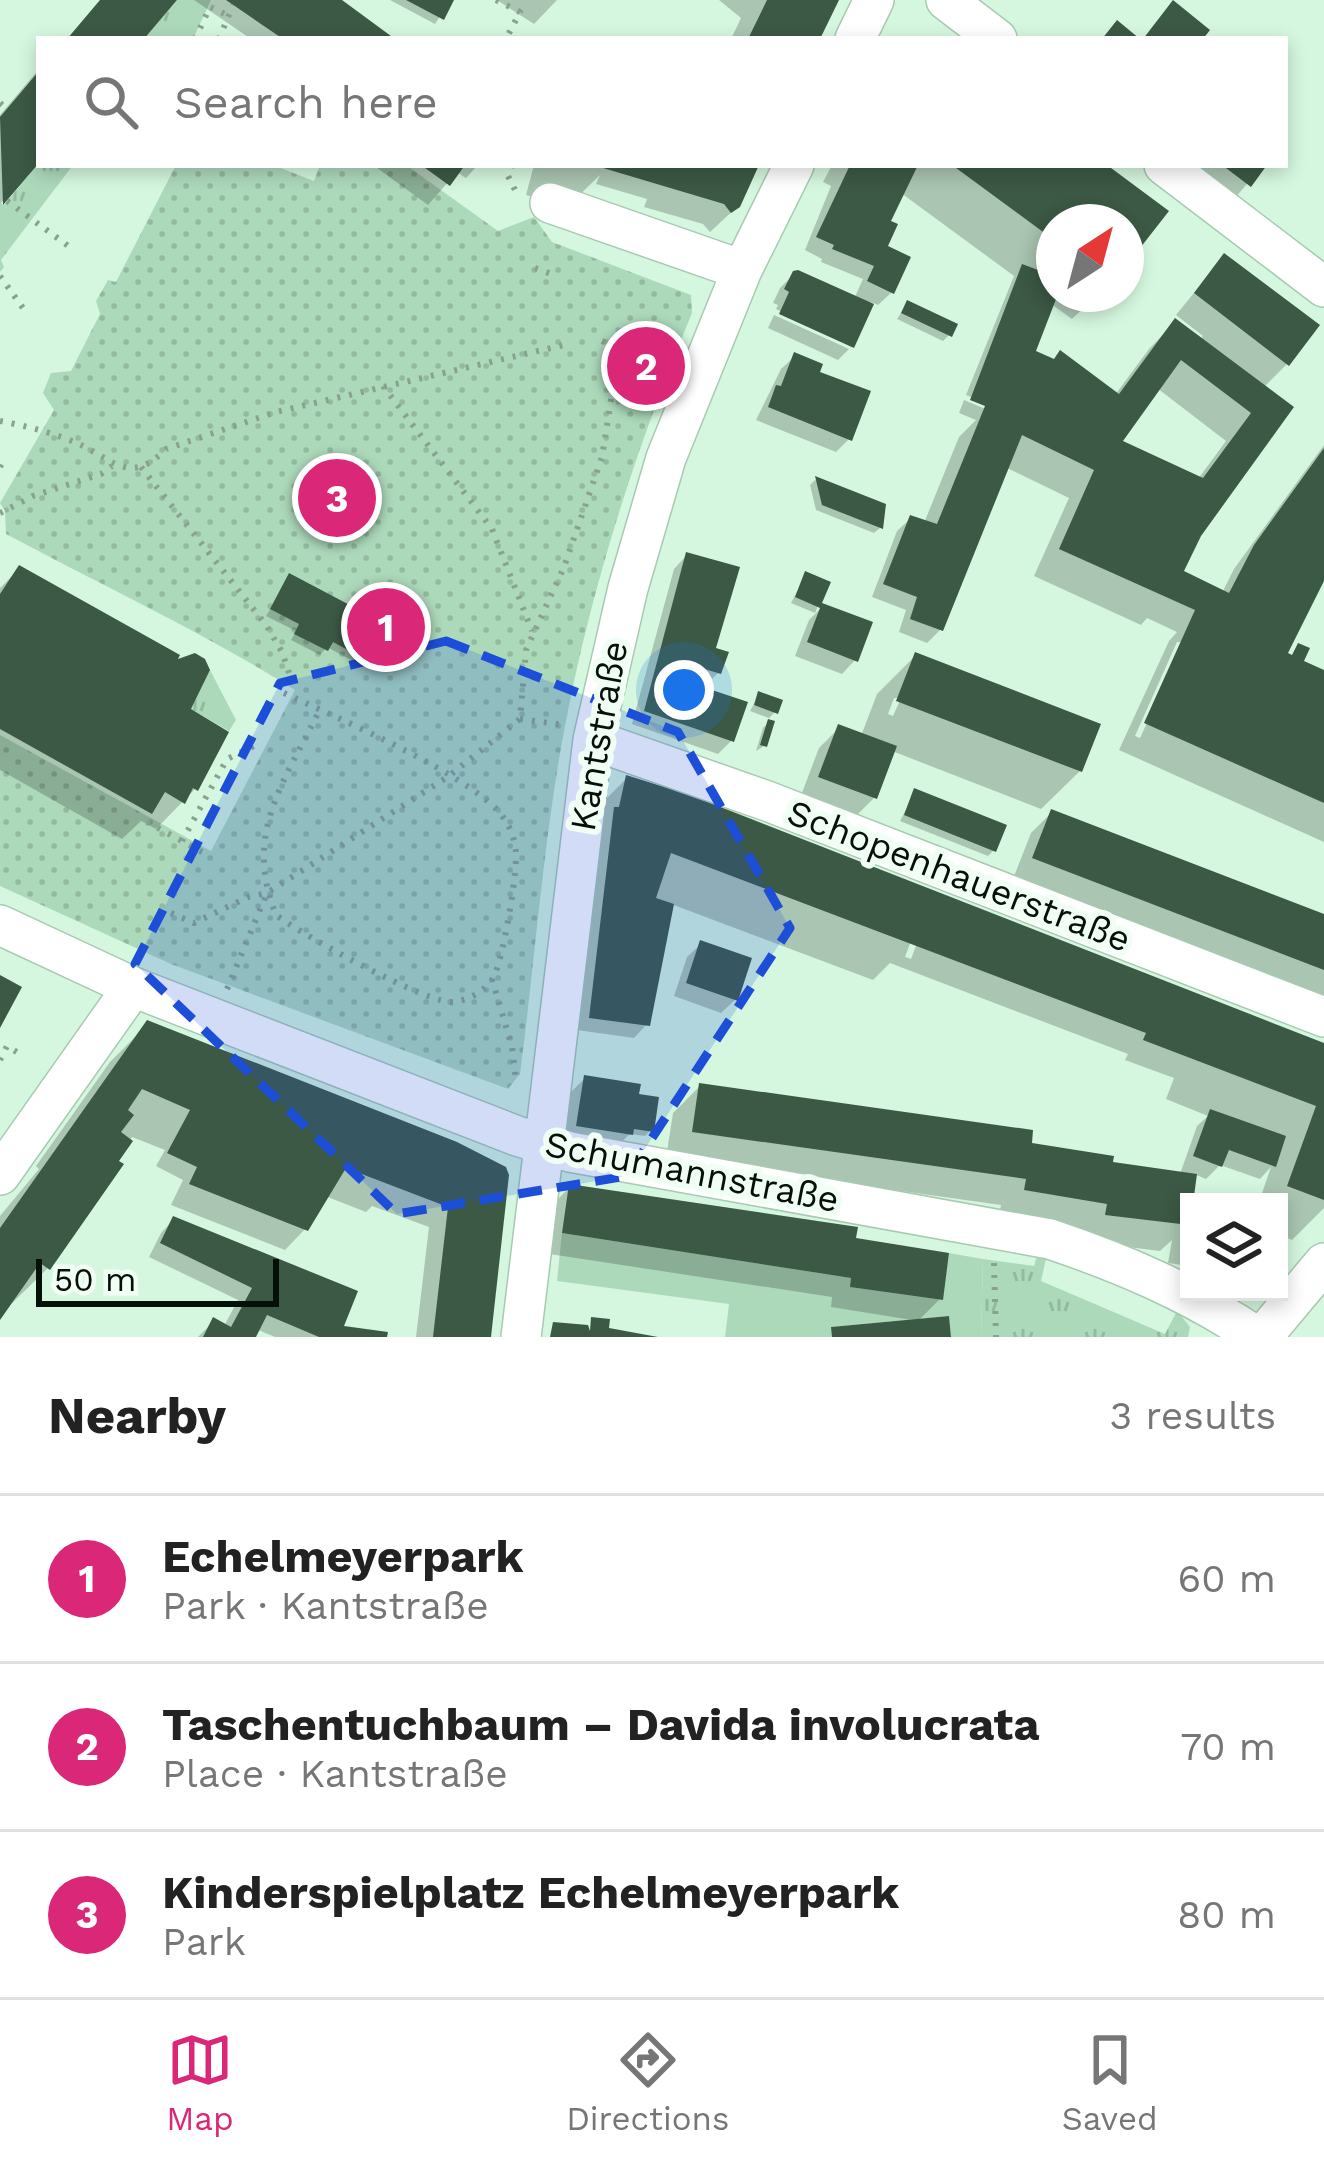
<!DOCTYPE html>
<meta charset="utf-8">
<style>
:root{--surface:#fff;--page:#f6f6f6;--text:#222;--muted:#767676;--line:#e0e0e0;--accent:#db2777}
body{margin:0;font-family:"Work Sans",sans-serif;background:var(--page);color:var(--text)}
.controls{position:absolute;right:36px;bottom:36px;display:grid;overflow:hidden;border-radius:0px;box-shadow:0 6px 18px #0003}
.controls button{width:108px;height:108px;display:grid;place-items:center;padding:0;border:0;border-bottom:3px solid var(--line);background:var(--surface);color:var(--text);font:60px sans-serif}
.compass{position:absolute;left:1036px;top:204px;width:108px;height:108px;border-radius:50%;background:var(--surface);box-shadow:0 6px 18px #0003;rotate:36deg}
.scale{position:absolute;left:36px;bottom:30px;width:243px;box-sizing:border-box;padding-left:12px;border:6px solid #051008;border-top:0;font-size:33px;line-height:42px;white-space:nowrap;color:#051008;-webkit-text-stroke:9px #f1fef5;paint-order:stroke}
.you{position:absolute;left:684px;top:690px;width:42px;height:42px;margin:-30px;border:9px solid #fff;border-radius:50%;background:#1a73e8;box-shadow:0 0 0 18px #1a73e833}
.badge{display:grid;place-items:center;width:78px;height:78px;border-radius:50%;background:var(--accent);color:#fff;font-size:39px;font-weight:700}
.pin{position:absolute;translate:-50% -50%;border:6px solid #fff;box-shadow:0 3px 12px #0006}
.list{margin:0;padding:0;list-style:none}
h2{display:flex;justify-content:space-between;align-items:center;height:156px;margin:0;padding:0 48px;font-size:51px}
h2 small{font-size:39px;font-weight:400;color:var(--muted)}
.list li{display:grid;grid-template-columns:78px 1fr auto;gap:36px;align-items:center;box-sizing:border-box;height:168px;padding:0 48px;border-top:3px solid var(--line)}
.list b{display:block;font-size:45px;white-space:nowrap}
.list p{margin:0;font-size:39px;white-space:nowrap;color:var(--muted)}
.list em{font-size:39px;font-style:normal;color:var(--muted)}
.icon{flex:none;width:66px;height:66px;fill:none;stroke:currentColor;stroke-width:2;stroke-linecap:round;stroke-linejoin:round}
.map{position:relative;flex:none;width:1324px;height:1337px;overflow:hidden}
.search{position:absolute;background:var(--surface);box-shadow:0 6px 18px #0003;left:36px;right:36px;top:36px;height:132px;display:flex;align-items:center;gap:30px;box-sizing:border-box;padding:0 42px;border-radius:0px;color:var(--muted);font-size:45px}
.sheet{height:660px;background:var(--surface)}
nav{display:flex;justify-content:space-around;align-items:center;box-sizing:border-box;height:168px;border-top:3px solid var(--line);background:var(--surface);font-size:33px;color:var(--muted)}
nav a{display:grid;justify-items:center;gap:6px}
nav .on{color:var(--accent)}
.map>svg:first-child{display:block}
.grass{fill:url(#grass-tufts)}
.park{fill:url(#park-dots)}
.garden{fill:#add9bb}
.shadow{fill:#0003;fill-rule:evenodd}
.building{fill:#3c5945;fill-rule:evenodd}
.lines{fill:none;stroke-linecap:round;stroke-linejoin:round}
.street-casing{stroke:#a8c9b2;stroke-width:42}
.path{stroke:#89a290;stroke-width:6;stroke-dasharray:3 9;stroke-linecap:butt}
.street{stroke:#fff;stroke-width:39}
.marked{fill:#1d4ed8;fill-opacity:0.2;stroke:#1d4ed8;stroke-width:9;stroke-dasharray:24 15;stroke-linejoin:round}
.labels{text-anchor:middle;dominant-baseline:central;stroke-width:12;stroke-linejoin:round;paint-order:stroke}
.street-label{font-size:36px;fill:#051008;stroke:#f1fef5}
</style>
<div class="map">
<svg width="1324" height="1337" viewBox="0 0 1324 1337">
<defs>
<pattern id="grass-tufts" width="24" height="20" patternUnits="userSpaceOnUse" patternTransform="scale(3)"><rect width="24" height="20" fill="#add9bb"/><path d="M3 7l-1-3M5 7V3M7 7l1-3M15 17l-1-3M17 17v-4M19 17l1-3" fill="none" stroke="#93b99f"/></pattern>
<pattern id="park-dots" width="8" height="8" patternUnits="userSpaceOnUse" patternTransform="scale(3)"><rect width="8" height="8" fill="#add9bb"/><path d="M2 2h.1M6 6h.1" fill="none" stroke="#93b99f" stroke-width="1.8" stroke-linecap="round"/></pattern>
</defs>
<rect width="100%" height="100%" fill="#d5f7df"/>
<!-- grass -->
<path class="grass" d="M 177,0 L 211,0 L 193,39 L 144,39 Z
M 39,163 L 73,165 L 1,260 L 4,267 L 0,272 L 0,203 L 4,205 Z
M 210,670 L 236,720 L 229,731 L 191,709 Z
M 1037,1256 L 1046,1259 L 1041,1281 L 1165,1334 L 1177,1311 L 1190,1327 L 1188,1337 L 981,1337 L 983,1259 L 1034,1266 Z"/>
<!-- park -->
<path class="park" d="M 176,165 L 273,165 L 314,181 L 320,165 L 406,165 L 498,231 L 534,217 L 552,242 L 691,295 L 692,313 C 636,448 591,587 564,731 C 543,844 535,960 520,1074 L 508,1089 L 171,964 L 0,886 L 0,735 L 211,851 L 295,690 C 203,632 103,586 6,534 L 5,511 L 0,503 L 54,410 L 43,393 L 51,373 L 71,371 L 100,314 L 96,301 L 108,280 L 116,282 Z"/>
<!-- garden -->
<path class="garden" d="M 562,1233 L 851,1278 L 851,1287 L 942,1300 L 949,1253 L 983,1259 L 981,1337 L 951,1337 L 949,1316 L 832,1327 L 832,1337 L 725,1337 L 729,1304 L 557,1281 Z"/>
<!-- shadow -->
<path class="shadow" d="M 194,0 L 337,0 L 390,39 L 251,39 Z
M 390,0 L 451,0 L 435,24 Z
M 497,0 L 557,0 L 534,24 Z
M 719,0 L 835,0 L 817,39 L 731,39 L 741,18 Z
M 39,69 L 39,158 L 0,204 L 0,115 Z
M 373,165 L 478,165 L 466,178 L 457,172 L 428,205 Z
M 534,165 L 756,165 L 738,206 L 710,232 L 703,224 L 644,207 L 647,199 L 596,184 L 600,175 L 567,207 L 526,195 Z
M 832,165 L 1103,165 L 1165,212 L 1126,262 L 1126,222 L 1054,222 L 1054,294 L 1098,294 L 1072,319 L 1051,304 L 1032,353 L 1115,395 L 1149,349 L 1175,322 L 1199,340 L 1203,336 L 1176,315 L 1224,256 L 1287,364 L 1263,388 L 1180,573 L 1222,593 L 1234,569 L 1324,445 L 1324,576 L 1285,654 L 1291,657 L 1299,646 L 1300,662 L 1324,673 L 1324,842 L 1119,750 L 1169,641 L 1177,632 L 1147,618 L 1141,625 L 1034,576 L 1069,498 L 1005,467 L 940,630 L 927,643 L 899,632 L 906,610 L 872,597 L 897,531 L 911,518 L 924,523 L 959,437 L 976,420 L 959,413 L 964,400 L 1017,422 L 1017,415 L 966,395 L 1014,276 L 901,193 L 888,219 L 884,247 L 892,292 L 878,305 L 871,302 L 850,348 L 850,343 L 776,309 L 778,305 L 773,303 L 780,288 L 794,274 L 854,299 L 863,279 L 821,262 L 822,259 L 805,250 L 831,186 L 823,182 ZM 1157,388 L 1226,441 L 1198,479 L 1118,442 ZM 1177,642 L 1184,642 L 1140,738 L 1135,736 Z
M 1191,165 L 1263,165 L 1235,198 Z
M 907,304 L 949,335 L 943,341 L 897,319 Z
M 774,315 L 849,349 L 838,360 L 768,328 Z
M 795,356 L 816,374 L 849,439 L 836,452 L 756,420 L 781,369 Z
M 815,480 L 883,506 L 880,528 L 874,533 L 816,510 L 810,485 Z
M 687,555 L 719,672 L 702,689 L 731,741 L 718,754 L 632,724 L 674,569 Z
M 19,569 L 187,710 L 195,789 L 156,829 L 141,821 L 122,839 L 0,770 L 0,588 Z
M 806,575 L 827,583 L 815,613 L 791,603 Z
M 289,577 L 359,655 L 353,661 L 327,647 L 320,655 L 291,640 L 296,631 L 266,616 Z
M 823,606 L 855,660 L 842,674 L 795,656 L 809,620 Z
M 915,656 L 1080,771 L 1041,809 L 892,751 L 874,798 L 854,818 L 800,798 L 819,748 L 839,728 L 861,736 L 877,694 ZM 894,698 L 901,698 L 893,716 L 888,714 Z
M 759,695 L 775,712 L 769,718 L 750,711 Z
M 769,722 L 764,746 L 756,751 L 763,728 Z
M 627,778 L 1324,1046 L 1324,1208 L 1292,1240 L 1279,1235 L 1279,1202 L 1259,1202 L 1271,1167 L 1260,1179 L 1220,1165 L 1206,1179 L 1194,1174 L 1189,1202 L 1189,1266 L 1168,1263 L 1172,1240 L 1160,1251 L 1080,1241 L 999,1216 L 1001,1205 L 666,1158 L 673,1113 L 700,1086 L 1028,1145 L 1109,1165 L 1180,1174 L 1197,1126 L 1208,1116 L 1166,1099 L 1174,1078 L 1125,1060 L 1128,1054 L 890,963 L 873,980 L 671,904 L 647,1024 L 634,1038 L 577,1030 L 600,805 ZM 921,914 L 928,914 L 911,959 L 905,957 Z
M 915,792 L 994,850 L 988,856 L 900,821 Z
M 1052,812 L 1324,917 L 1324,997 L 1013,879 L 1031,833 Z
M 701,944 L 735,1000 L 721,1013 L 674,996 L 687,957 Z
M 148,1024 L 497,1163 L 488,1337 L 416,1337 L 429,1227 L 372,1206 L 366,1212 L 325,1196 L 305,1229 L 285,1250 L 171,1205 L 183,1180 L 156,1166 L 165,1150 L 132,1137 L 48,1268 L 0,1315 L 0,1216 L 39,1169 L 36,1166 L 110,1062 Z
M 585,1078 L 635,1102 L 651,1130 L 645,1136 L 630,1134 L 616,1147 L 564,1139 L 571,1092 Z
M 570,1187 L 853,1241 L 940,1299 L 918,1321 L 831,1307 L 832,1297 L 543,1253 L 549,1208 Z
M 174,1219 L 340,1329 L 384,1337 L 275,1337 L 256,1329 L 252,1337 L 198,1337 L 214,1321 L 224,1326 L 238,1300 L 149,1257 L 161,1233 Z"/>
<!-- building -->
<path class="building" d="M 100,0 L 177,0 L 144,39 L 67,39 Z
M 226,0 L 342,0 L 395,39 L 283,39 Z
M 406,0 L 454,0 L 444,20 Z
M 767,0 L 839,0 L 820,39 L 748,39 Z
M 1173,0 L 1210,30 L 1203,39 L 1143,39 Z
M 1117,20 L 1140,39 L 1102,39 Z
M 39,71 L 39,163 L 3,205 L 0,117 Z
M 421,165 L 465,165 L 450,186 Z
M 593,165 L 759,165 L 740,207 L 731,213 L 724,204 Z
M 850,165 L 918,165 L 891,221 L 898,224 L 888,246 L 911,257 L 894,294 L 867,281 L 874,266 L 832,249 L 834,245 L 816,237 Z
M 952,165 L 1107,165 L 1169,211 L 1126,266 L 1126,222 L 1054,222 L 1054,240 Z
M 1222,165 L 1267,165 L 1251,187 Z
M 1224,253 L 1320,325 L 1289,366 L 1194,293 Z
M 1022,264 L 1054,276 L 1054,294 L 1058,294 L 1036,351 L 1054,359 L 1060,350 L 1119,394 L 1175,318 L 1294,407 L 1201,536 L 1184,571 L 1229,593 L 1254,545 L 1324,448 L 1324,581 L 1288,653 L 1292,655 L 1298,643 L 1310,648 L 1304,661 L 1324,670 L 1324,803 L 1144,723 L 1195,610 L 1059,549 L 1094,470 L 1022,435 L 943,631 L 910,619 L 917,597 L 883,584 L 910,515 L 937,524 L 985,406 L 970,400 ZM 1181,360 L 1251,413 L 1203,478 L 1123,441 Z
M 798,270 L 874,304 L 854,348 L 779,314 L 789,292 L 784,289 L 793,271 Z
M 907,300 L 958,324 L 952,337 L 901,313 Z
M 794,352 L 823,364 L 820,372 L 871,391 L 852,441 L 768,407 L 776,385 L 781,386 Z
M 815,476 L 886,504 L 883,529 L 822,505 Z
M 686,552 L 740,567 L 716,648 L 729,652 L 721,674 L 698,667 L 694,684 L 748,702 L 734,742 L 644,711 Z
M 19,565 L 180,655 L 178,659 L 195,653 L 205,659 L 210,670 L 191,709 L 229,732 L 198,791 L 193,788 L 185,804 L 165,792 L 152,814 L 0,729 L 0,594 Z
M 805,571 L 831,582 L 822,603 L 873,622 L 858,662 L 807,642 L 820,608 L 795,597 Z
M 289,573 L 380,621 L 361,657 L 333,642 L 328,651 L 294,634 L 299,624 L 270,609 Z
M 915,652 L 1101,724 L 1082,772 L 896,701 Z
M 758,691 L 783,700 L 778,714 L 754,705 Z
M 768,719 L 775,721 L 767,747 L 760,745 Z
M 838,724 L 897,746 L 877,799 L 818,777 Z
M 626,775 L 690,795 L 1324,1043 L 1324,1200 L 1287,1186 L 1316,1106 L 1143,1040 L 1146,1033 L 671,853 L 656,898 L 674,904 L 650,1026 L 589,1018 L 614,807 L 619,807 Z
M 914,788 L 1007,825 L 996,852 L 904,815 Z
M 1051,809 L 1324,914 L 1324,970 L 1032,858 Z
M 700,940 L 752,958 L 738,1001 L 686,983 Z
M 0,975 L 22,987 L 0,1028 Z
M 147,1020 L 457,1142 L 506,1167 L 509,1175 L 491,1337 L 433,1337 L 448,1207 L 346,1168 L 308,1231 L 189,1184 L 197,1167 L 167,1153 L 190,1110 L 142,1089 L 128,1110 L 134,1115 L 121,1132 L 133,1141 L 119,1161 L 124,1164 L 50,1270 L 40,1263 L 0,1320 L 0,1228 Z
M 584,1075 L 641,1084 L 639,1094 L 659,1097 L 654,1132 L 634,1129 L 633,1135 L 576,1126 Z
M 699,1083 L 1033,1130 L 1032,1143 L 1114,1156 L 1113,1162 L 1197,1174 L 1194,1196 L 1219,1202 L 1189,1202 L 1189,1225 L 1105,1215 L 1107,1204 L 1024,1190 L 1026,1179 L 692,1132 Z
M 1210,1109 L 1286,1136 L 1276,1167 L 1229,1150 L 1222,1167 L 1193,1156 Z
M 569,1184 L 858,1227 L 856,1238 L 949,1253 L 943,1300 L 850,1287 L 851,1278 L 562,1233 Z
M 173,1216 L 358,1291 L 344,1326 L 388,1332 L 387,1337 L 319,1337 L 267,1315 L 256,1337 L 203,1337 L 213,1317 L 231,1327 L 252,1288 L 160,1243 Z
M 949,1316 L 951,1337 L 832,1337 L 831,1327 Z
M 591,1317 L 610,1319 L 609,1328 L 658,1337 L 550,1337 L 553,1322 L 588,1325 L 590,1331 Z"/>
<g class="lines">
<!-- street casing -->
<g class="street-casing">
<path id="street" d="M 946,0 L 997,39
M 855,39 L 874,0
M 1164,165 L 1324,287
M 550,203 L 742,270
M 593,740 L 767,801 L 1324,1017
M 0,925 L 133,987 L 517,1136 L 570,1152 L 1050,1239 C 1124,1264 1192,1293 1257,1337
M 0,1175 L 133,987
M 521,1337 L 593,740 L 628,588 L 666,458 L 742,270 L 794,165
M 1262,1337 L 1324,1263"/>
</g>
<!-- path -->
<path class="path" d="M 496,0 L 520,12 L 506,39
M 195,39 L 210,7 L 229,16
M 219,39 L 233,5
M 0,103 L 7,109
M 512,165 L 508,176 L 517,194
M 7,201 L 71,248
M 535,268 L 557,276
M 0,276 L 23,308
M 648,327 L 679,337
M 602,341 L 609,344
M 383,386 L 492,529 L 532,631
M 0,421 C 26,426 59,434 83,446 C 117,463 131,484 166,449 L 276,412 L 568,344
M 0,467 L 2,463
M 141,467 L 266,625 L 282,652 L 291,679
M 0,513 L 33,496 L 101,474 L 112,466
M 284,693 C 337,718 462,771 499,812 C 509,823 515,838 516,853 C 517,875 503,961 493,978 C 485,991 470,999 455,1002 C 429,1006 301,934 276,915 C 243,833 284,783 319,711
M 520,719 L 564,725
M 147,822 L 202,852
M 182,841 L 227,759 L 258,744
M 171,913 L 194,923 L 248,897 L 267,893
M 492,979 L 512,1047 L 516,1080
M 227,989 L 267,893 L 449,776 L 520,719 L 526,650 L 564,567 L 602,457 L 617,362
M 0,1060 L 7,1046 L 20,1054
M 994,1263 L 996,1337"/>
<!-- street -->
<use href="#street" class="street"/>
</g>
<!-- marked area -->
<path class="marked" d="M 446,641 L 678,732 L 790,928 L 627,1176 L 397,1214 L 135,964 L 280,683 Z"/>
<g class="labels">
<!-- street labels -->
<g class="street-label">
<text transform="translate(599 736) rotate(-80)">Kantstraße</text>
<text transform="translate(959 876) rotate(21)">Schopenhauerstraße</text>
<text transform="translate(692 1172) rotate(11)">Schumannstraße</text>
</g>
</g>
</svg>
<div class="controls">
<button><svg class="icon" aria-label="layers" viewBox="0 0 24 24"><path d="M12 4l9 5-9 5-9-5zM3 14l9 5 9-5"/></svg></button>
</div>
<svg class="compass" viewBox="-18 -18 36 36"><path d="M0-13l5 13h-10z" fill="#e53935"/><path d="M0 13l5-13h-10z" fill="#767676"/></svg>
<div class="scale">50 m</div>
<div class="you"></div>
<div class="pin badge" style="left:386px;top:627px">1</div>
<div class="pin badge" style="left:646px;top:366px">2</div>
<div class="pin badge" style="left:337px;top:498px">3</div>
<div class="search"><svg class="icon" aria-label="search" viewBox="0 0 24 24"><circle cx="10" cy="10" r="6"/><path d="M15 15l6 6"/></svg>Search here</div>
</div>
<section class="sheet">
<h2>Nearby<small>3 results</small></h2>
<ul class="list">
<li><span class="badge">1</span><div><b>Echelmeyerpark</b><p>Park · Kantstraße</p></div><em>60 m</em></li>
<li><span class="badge">2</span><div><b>Taschentuchbaum – Davida involucrata</b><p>Place · Kantstraße</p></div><em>70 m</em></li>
<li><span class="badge">3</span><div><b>Kinderspielplatz Echelmeyerpark</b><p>Park</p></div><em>80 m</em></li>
</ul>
</section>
<nav>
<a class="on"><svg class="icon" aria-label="map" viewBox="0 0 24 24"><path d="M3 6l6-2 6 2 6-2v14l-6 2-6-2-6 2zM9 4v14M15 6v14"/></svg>Map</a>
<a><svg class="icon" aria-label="directions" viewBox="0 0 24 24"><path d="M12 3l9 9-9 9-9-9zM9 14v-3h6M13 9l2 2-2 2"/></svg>Directions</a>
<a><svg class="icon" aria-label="saved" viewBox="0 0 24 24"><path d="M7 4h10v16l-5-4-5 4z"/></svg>Saved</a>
</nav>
